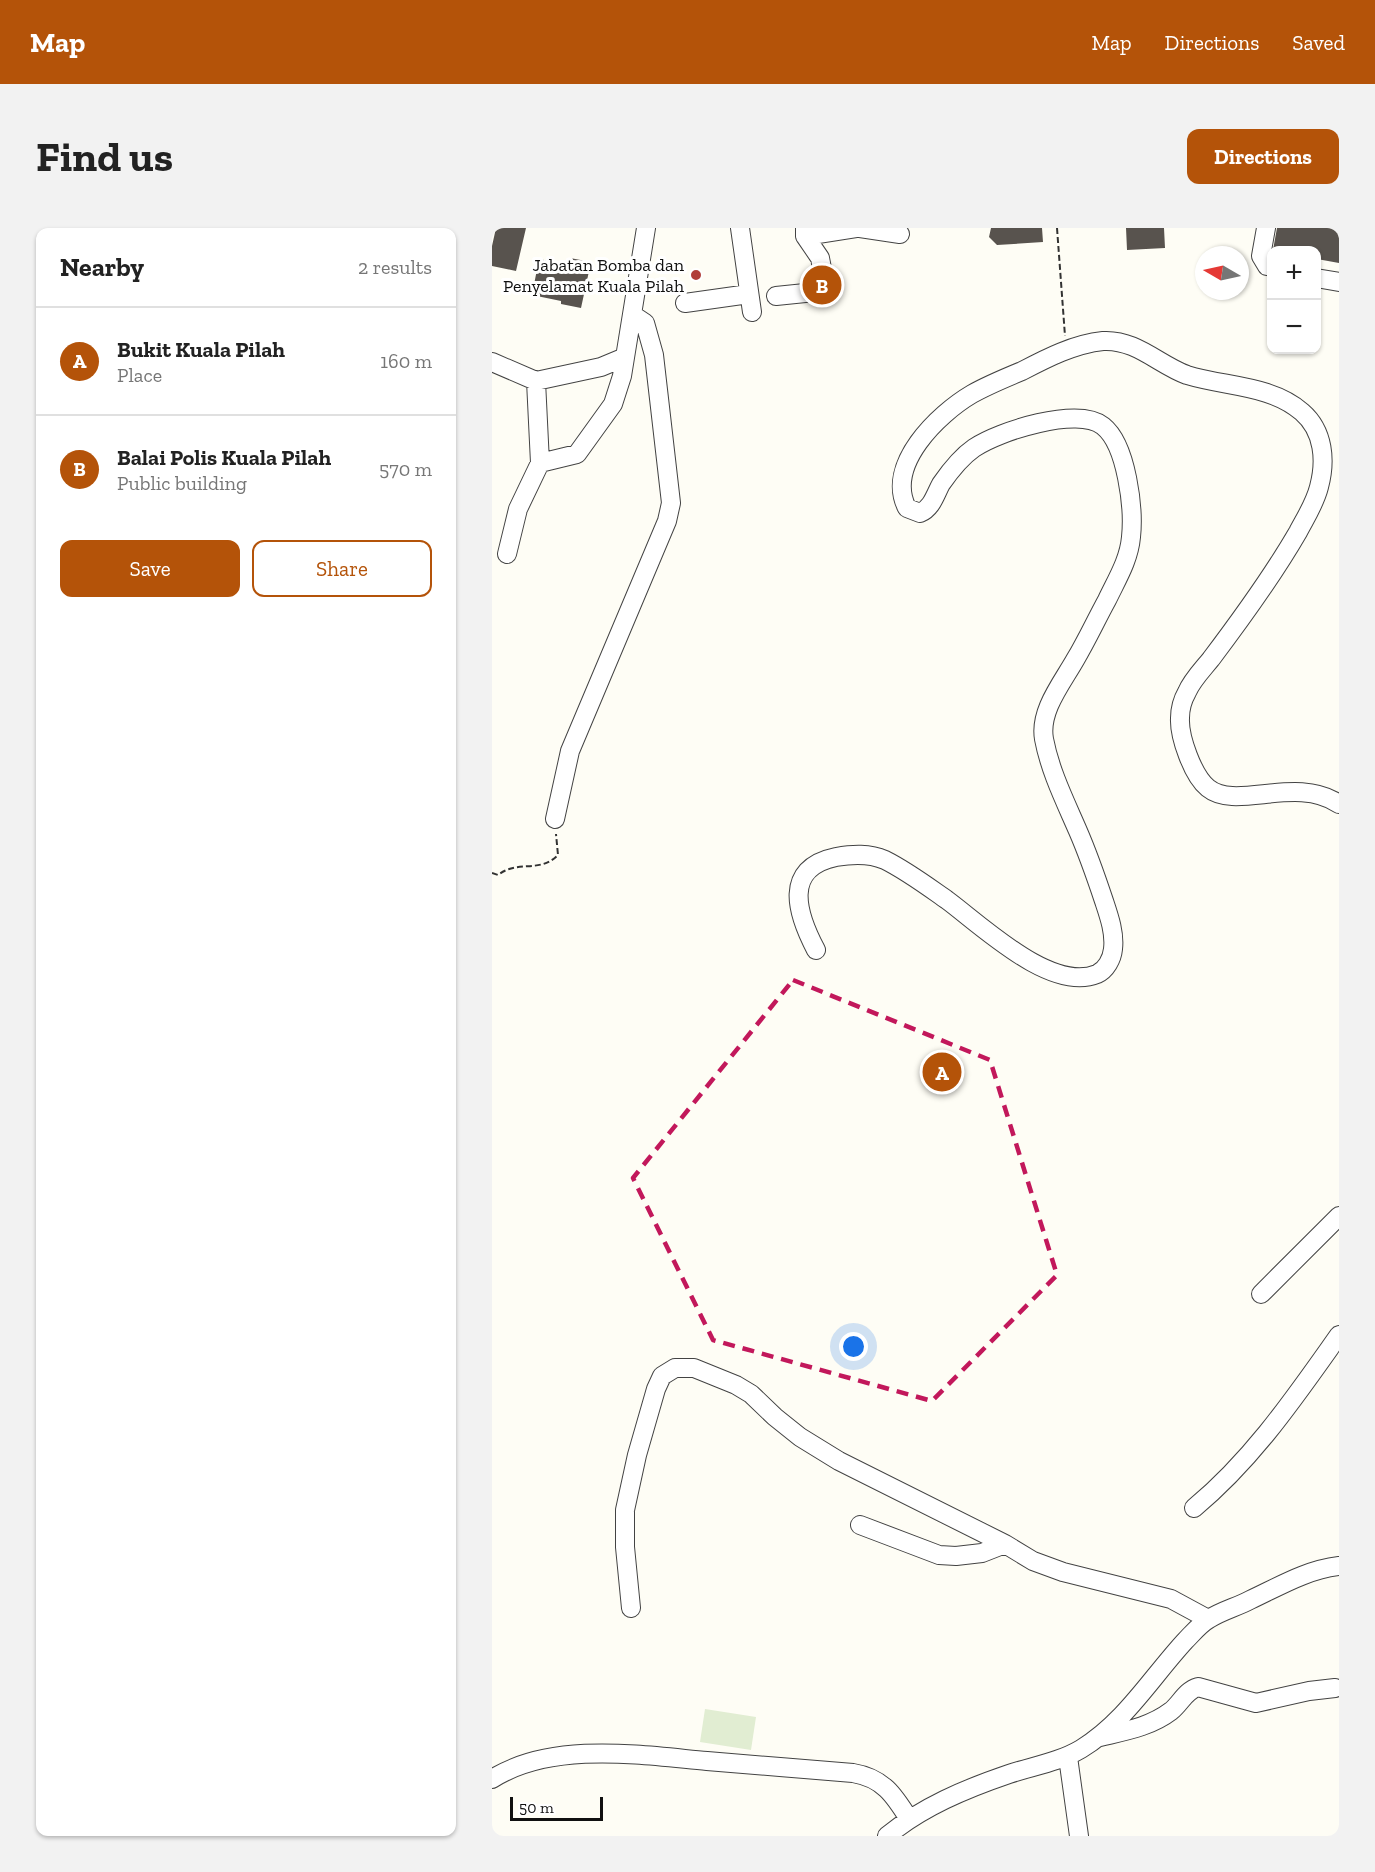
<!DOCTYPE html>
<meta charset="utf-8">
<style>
:root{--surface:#fff;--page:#f2f2f2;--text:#222;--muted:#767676;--line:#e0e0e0;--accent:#b45309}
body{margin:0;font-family:"Zilla Slab",serif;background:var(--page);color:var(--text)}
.controls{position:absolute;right:18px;top:18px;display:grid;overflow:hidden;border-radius:12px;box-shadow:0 2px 4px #0004}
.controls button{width:54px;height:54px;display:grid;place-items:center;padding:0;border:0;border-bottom:2px solid var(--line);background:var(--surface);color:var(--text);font:30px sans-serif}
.compass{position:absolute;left:703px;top:18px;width:54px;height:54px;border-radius:50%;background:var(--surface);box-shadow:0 2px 4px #0004;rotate:279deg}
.scale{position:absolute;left:18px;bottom:15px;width:93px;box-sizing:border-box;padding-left:6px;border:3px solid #101010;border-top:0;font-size:16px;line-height:21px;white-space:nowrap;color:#101010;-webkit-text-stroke:4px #fff;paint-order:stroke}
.you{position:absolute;left:362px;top:1119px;width:21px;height:21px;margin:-15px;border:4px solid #fff;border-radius:50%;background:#1a73e8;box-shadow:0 0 0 9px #1a73e833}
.badge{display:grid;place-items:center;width:39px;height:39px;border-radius:50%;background:var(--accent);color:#fff;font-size:20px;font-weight:700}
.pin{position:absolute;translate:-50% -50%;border:3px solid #fff;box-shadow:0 2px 6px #0006}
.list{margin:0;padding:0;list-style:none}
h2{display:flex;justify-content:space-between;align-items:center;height:78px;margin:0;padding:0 24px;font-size:26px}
h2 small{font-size:20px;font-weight:400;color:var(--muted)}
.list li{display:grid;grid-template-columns:39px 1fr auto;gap:18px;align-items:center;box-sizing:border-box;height:108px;padding:0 24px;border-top:2px solid var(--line)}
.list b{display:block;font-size:22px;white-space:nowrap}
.list p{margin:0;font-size:20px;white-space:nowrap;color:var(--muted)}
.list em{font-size:20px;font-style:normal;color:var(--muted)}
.actions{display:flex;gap:12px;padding:18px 24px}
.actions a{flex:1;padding:14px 0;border:2px solid var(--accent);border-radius:12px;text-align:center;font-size:21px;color:var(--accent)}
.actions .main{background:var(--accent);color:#fff}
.map{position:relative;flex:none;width:847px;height:1608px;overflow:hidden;border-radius:12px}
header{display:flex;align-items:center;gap:36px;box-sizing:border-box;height:84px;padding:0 30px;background:var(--accent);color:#fff}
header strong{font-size:28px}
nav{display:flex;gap:33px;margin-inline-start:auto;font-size:21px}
.intro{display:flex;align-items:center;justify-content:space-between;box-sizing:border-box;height:144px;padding:0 36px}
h1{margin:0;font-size:42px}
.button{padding:15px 27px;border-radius:12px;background:var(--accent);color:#fff;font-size:21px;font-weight:700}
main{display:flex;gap:36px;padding:0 36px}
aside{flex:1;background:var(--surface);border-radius:12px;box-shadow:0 2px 4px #0004}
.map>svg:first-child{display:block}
.pitch{fill:#e1edd2}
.building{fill:#58534e}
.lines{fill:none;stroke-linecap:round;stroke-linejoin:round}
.minor-casing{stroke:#434343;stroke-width:20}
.path{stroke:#323232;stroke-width:2;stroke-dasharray:6 3;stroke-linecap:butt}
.minor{stroke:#fff;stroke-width:18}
.marked{fill:none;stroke:#c2185b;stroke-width:4.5;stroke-dasharray:12 8;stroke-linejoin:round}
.poi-dot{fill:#b03e39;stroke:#fff;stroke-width:2}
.labels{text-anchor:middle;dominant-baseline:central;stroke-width:6;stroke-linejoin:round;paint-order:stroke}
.poi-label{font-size:18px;fill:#101010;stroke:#fff;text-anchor:end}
</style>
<header>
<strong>Map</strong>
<nav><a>Map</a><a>Directions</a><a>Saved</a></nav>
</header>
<div class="intro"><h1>Find us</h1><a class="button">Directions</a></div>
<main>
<aside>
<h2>Nearby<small>2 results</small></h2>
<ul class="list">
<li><span class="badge">A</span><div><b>Bukit Kuala Pilah</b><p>Place</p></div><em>160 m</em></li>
<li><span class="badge">B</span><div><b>Balai Polis Kuala Pilah</b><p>Public building</p></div><em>570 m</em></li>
</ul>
<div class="actions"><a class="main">Save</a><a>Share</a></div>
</aside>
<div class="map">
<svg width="847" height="1608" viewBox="0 0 847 1608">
<rect width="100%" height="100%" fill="#fefdf5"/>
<!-- pitch -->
<path class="pitch" d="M 213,1481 L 264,1489 L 259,1522 L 208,1514 Z"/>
<!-- building -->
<path class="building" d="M 4,0 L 34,0 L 24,43 L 0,38 L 0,18 Z
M 499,0 L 550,0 L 551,14 L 505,17 L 497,9 Z
M 634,0 L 672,0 L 673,20 L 635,22 Z
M 785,0 L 847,0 L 847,35 L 825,31 L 825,22 L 781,22 Z
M 78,30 L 99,34 L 89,80 L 69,76 L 69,73 L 40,67 L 47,31 L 77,37 Z"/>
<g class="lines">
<!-- minor casing -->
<g class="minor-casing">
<path id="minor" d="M 248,0 L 260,84
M 368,0 L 408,6
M 774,0 L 769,28 L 775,38 L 780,39
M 313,8 L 364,0
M 824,50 L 847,54
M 284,68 L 323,64 L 332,51 L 328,30 L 313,8 L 313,0
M 193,75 L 257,66
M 0,134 L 44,153 L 109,139 L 133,129
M 44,153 L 48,235
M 15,326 L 26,281 L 48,235 L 85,226 L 121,176 L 130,148 L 154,0
M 63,591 L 78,523 L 175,293 L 179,275 L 162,127 L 153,95 L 141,87
M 324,722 C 305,686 290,640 344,629 C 361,626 377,625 393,632 C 415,643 435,658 455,672 C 489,697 559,765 605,746 C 614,742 620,731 621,721 C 623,705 617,688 612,673 C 604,649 596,626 586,603 C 573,573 558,543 552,511 C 547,483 570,455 583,432 C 595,412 604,392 615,372 C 625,351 637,332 639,309 C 642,281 635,217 611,198 C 586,178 507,203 482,220 C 469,229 458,243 449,256 C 443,267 440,280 428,285 L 415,280 C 393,237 446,186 480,166 C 496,157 513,150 530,143 C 555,130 582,116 611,113 C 644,111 667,137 695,147 C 734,159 779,157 810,184 C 832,203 834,233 827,259 C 823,275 814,289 806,304 C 780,349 750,390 719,431 C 711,441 700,452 695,464 C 691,471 688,482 688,490 C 687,509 701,548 716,560 C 744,583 804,547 847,576
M 769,1066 L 847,988
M 702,1280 C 761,1231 803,1169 847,1107
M 368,1297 L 447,1327 L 464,1328 L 490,1325 L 513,1316
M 139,1380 L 133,1319 L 133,1282 L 145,1227 L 164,1161 L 170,1148 L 183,1140 L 202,1140 L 244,1157 L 259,1166 L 283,1189 L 308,1209 L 347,1233 L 513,1316 L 541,1333 L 571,1344 L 679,1371 L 716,1391
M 608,1509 C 633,1503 658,1499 679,1483 C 689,1475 693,1463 706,1459 L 764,1475 L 817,1463 L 843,1460
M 576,1529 L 587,1608
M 0,1551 C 60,1513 148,1527 215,1533 C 264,1537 312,1541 361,1545 C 391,1550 402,1567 417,1591
M 395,1608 C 430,1579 473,1561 517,1546 C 541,1538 567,1534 589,1521 C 633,1494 659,1450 693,1413 C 700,1406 708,1396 717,1391 C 729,1383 745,1379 758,1372 C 788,1358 814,1342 847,1338"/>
</g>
<!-- path -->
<path class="path" d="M 565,0 L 573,108
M 0,645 L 6,647 C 27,631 47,646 66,627 L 64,606"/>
<!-- minor -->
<use href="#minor" class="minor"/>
</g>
<!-- marked area -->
<path class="marked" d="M 301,752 L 498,832 L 565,1047 L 440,1173 L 221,1112 L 141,950 Z"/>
<!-- markers -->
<circle class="poi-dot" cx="204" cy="47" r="6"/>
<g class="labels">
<!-- poi labels -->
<g class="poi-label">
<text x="192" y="37">Jabatan Bomba dan<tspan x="192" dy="21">Penyelamat Kuala Pilah</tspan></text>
</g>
</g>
</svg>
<div class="controls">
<button>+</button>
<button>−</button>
</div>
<svg class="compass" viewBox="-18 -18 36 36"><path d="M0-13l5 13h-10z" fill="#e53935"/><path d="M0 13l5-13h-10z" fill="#767676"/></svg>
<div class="scale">50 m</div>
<div class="you"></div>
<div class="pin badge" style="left:450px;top:844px">A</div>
<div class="pin badge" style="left:330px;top:57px">B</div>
</div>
</main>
